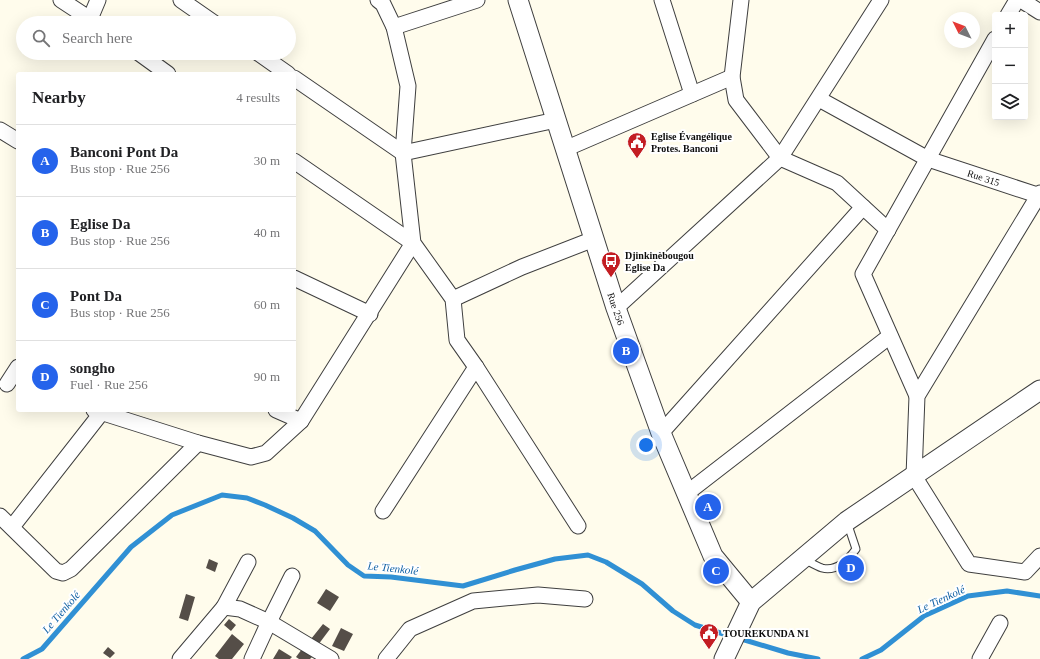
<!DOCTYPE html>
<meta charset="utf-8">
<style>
:root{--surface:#fff;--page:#f6f6f6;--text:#202124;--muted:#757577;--line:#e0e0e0;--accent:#2563eb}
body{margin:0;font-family:"Times New Roman",serif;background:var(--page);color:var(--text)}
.controls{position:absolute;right:12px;top:12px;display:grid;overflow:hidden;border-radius:4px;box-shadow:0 4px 16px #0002}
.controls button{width:36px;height:36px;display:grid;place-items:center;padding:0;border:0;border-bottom:1px solid var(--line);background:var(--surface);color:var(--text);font:20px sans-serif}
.compass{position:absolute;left:944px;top:12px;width:36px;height:36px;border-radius:50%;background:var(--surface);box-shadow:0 4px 16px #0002;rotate:312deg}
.you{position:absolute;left:646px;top:445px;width:14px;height:14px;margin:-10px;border:3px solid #fff;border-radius:50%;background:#1a73e8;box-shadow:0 0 0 6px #1a73e833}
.badge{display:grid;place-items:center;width:26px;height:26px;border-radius:50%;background:var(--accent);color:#fff;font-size:13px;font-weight:700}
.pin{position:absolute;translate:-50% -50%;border:2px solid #fff;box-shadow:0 1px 4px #0006}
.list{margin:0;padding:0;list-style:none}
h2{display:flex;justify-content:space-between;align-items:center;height:52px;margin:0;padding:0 16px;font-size:17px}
h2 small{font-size:13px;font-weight:400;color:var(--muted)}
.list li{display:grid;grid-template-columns:26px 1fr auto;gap:12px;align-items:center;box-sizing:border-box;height:72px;padding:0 16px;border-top:1px solid var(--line)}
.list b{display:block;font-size:15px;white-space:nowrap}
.list p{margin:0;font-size:13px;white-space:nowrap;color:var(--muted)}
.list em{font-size:13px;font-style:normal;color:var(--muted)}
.icon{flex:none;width:22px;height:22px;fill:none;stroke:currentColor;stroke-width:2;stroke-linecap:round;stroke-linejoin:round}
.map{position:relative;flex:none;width:1040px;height:659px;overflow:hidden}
.search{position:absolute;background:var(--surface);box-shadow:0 4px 16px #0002;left:16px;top:16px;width:280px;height:44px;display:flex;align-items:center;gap:10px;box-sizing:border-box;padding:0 14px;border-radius:22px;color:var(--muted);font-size:15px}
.panel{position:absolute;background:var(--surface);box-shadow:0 4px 16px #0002;left:16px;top:72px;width:280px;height:340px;border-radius:4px}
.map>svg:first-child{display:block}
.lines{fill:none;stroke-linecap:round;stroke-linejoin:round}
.stream{stroke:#3090d4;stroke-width:5}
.building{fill:#554e48}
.service-casing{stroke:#3f3f3f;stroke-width:9}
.minor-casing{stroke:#3f3f3f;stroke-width:17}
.tertiary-casing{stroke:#3f3f3f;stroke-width:21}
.service{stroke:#fff;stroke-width:7}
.minor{stroke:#fff;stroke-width:15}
.tertiary{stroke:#fff;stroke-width:19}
.labels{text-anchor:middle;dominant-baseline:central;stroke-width:4;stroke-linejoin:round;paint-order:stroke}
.poi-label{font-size:10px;font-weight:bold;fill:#0c0c0c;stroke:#fff;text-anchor:start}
.street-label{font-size:10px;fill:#0c0c0c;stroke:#fff}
.water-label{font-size:11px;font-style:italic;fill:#1060a4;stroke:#fff}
</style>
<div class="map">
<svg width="1040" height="659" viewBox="0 0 1040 659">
<rect width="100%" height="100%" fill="#fffcec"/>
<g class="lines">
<!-- stream -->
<path class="stream" d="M 738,638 L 788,653 L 818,659
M 23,659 L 42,649 L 131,547 L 172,515 L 222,495 L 247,498 L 265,505 L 293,518 L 315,531 L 348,565 L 364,576 L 391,577 L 463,586 L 515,570 L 555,559 L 588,555 L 606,562 L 642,584 L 673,611 L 695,625 L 730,636
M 862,659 L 881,650 L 924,616 L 968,596 L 1007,591 L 1040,596"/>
</g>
<!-- building -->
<path class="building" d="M 209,559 L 218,563 L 215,572 L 206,568 Z
M 326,589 L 339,597 L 330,611 L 317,603 Z
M 186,594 L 195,597 L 188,621 L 179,618 Z
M 229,619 L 236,625 L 231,631 L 224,625 Z
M 323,624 L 330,629 L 318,645 L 311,639 Z
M 341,628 L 353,634 L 344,651 L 332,646 Z
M 232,634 L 244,644 L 232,659 L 219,659 L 215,656 Z
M 108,647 L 115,653 L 110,658 L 103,653 Z
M 279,649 L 292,657 L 290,659 L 273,659 Z
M 302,649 L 312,657 L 310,659 L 299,659 L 296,657 Z"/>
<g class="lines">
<!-- service casing -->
<g class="service-casing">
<path id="service" d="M 804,559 C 810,562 816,566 822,568 C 836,572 848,560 856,549 L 847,522"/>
</g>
<!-- minor casing -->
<g class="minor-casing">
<g id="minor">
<path d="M 61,0 L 96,23"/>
<path d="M 181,0 L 214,23"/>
<path d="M 378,0 L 383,4 L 394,27 L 408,86 L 403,153 L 413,243 L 453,299 L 457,340 L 476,367 L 578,526"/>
<path d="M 662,0 L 692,94"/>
<path d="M 741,0 L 732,77 L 736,100 L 780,158 L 837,183 L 888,230"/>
<path d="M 1021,0 L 1040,12"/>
<path d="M 1008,15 L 1017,0"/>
<path d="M 90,19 L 98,0"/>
<path d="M 394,27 L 477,0"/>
<path d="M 139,53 L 168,74"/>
<path d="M 258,53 L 288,74"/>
<path d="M 294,78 L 403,153 L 556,120"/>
<path id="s1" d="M 819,99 L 928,159 L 1040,196"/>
<path d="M 0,130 L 18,141"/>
<path d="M 565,149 L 732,77"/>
<path d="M 1040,193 L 917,396 L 914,476 L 969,564 L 1025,572 L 1040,556"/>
<path d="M 294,278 L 370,314"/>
<path d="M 453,299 L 522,267 L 594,239"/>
<path d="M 616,308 L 780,158 L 881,0"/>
<path d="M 7,384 L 18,367"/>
<path d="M 917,396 L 863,274 L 995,39"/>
<path d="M 94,410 L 198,443 L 251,457 L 266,453 L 301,421 L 413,243 L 294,161"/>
<path d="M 276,410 L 301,421"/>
<path d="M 661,433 L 863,207"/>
<path d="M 687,493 L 890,336"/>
<path d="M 383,511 L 476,367"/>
<path d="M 0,516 L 56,571 L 63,573 L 71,569 L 198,443"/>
<path d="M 12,527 L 102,412"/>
<path d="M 224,607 L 240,609 L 269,622 L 331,659"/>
<path d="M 180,659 L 224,607 L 248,562"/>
<path d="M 252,659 L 269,622 L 292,576"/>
<path d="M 386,659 L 410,629 L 473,601 L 538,595 L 585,599"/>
<path d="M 980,659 L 1000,623"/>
</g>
</g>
<!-- tertiary casing -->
<g class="tertiary-casing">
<g id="tertiary">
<path id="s2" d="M 518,0 L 616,308 L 661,433 L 713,556 L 751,602"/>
<path d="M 724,659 L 751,602 L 847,521 L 1040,390"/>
</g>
</g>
<!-- service -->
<use href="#service" class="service"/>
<!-- minor -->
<use href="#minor" class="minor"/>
<!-- tertiary -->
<use href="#tertiary" class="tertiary"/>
</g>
<!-- icons -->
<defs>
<g id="civic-pin" transform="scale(1)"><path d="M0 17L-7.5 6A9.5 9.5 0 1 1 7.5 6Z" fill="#c31d22" stroke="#fff"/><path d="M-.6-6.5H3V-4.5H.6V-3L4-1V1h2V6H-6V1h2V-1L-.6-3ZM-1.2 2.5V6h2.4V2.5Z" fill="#fff"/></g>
<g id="bus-pin" transform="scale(1)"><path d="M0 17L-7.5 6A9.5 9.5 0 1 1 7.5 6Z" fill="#c31d22" stroke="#fff"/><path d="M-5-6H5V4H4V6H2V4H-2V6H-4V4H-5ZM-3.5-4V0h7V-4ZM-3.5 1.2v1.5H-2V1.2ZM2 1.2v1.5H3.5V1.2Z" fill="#fff"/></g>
</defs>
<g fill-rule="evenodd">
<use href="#civic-pin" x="637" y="142"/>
<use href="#bus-pin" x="611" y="261"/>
<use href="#civic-pin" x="709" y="633"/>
</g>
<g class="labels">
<!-- poi labels -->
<g class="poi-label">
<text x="651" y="136">Eglise Évangélique<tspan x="651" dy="12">Protes. Banconi</tspan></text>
<text x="625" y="255">Djinkinèbougou<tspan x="625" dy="12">Eglise Da</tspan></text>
<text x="723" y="633">TOUREKUNDA N1</text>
</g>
<!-- street labels -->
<g class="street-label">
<text stroke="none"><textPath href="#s1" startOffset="183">Rue 315</textPath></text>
<text stroke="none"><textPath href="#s2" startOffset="324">Rue 256</textPath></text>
</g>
<!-- water labels -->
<g class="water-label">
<text transform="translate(393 568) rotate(6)">Le Tienkolé</text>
<text transform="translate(941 599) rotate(-25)">Le Tienkolé</text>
<text transform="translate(61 612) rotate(-49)">Le Tienkolé</text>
</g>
</g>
</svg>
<div class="controls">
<button>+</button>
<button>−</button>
<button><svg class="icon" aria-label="layers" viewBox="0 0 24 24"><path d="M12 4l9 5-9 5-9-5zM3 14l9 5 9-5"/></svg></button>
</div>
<svg class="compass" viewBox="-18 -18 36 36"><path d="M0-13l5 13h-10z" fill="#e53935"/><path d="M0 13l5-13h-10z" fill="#757577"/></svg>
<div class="you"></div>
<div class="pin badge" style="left:708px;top:507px">A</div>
<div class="pin badge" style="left:626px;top:351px">B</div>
<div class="pin badge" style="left:716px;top:571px">C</div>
<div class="pin badge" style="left:851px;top:568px">D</div>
<div class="search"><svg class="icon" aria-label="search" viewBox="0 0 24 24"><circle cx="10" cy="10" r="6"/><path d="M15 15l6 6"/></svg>Search here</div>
<section class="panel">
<h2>Nearby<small>4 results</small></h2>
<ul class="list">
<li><span class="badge">A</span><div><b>Banconi Pont Da</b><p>Bus stop · Rue 256</p></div><em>30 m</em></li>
<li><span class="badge">B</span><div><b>Eglise Da</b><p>Bus stop · Rue 256</p></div><em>40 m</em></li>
<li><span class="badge">C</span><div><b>Pont Da</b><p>Bus stop · Rue 256</p></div><em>60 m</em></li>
<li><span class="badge">D</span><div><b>songho</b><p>Fuel · Rue 256</p></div><em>90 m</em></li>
</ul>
</section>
</div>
